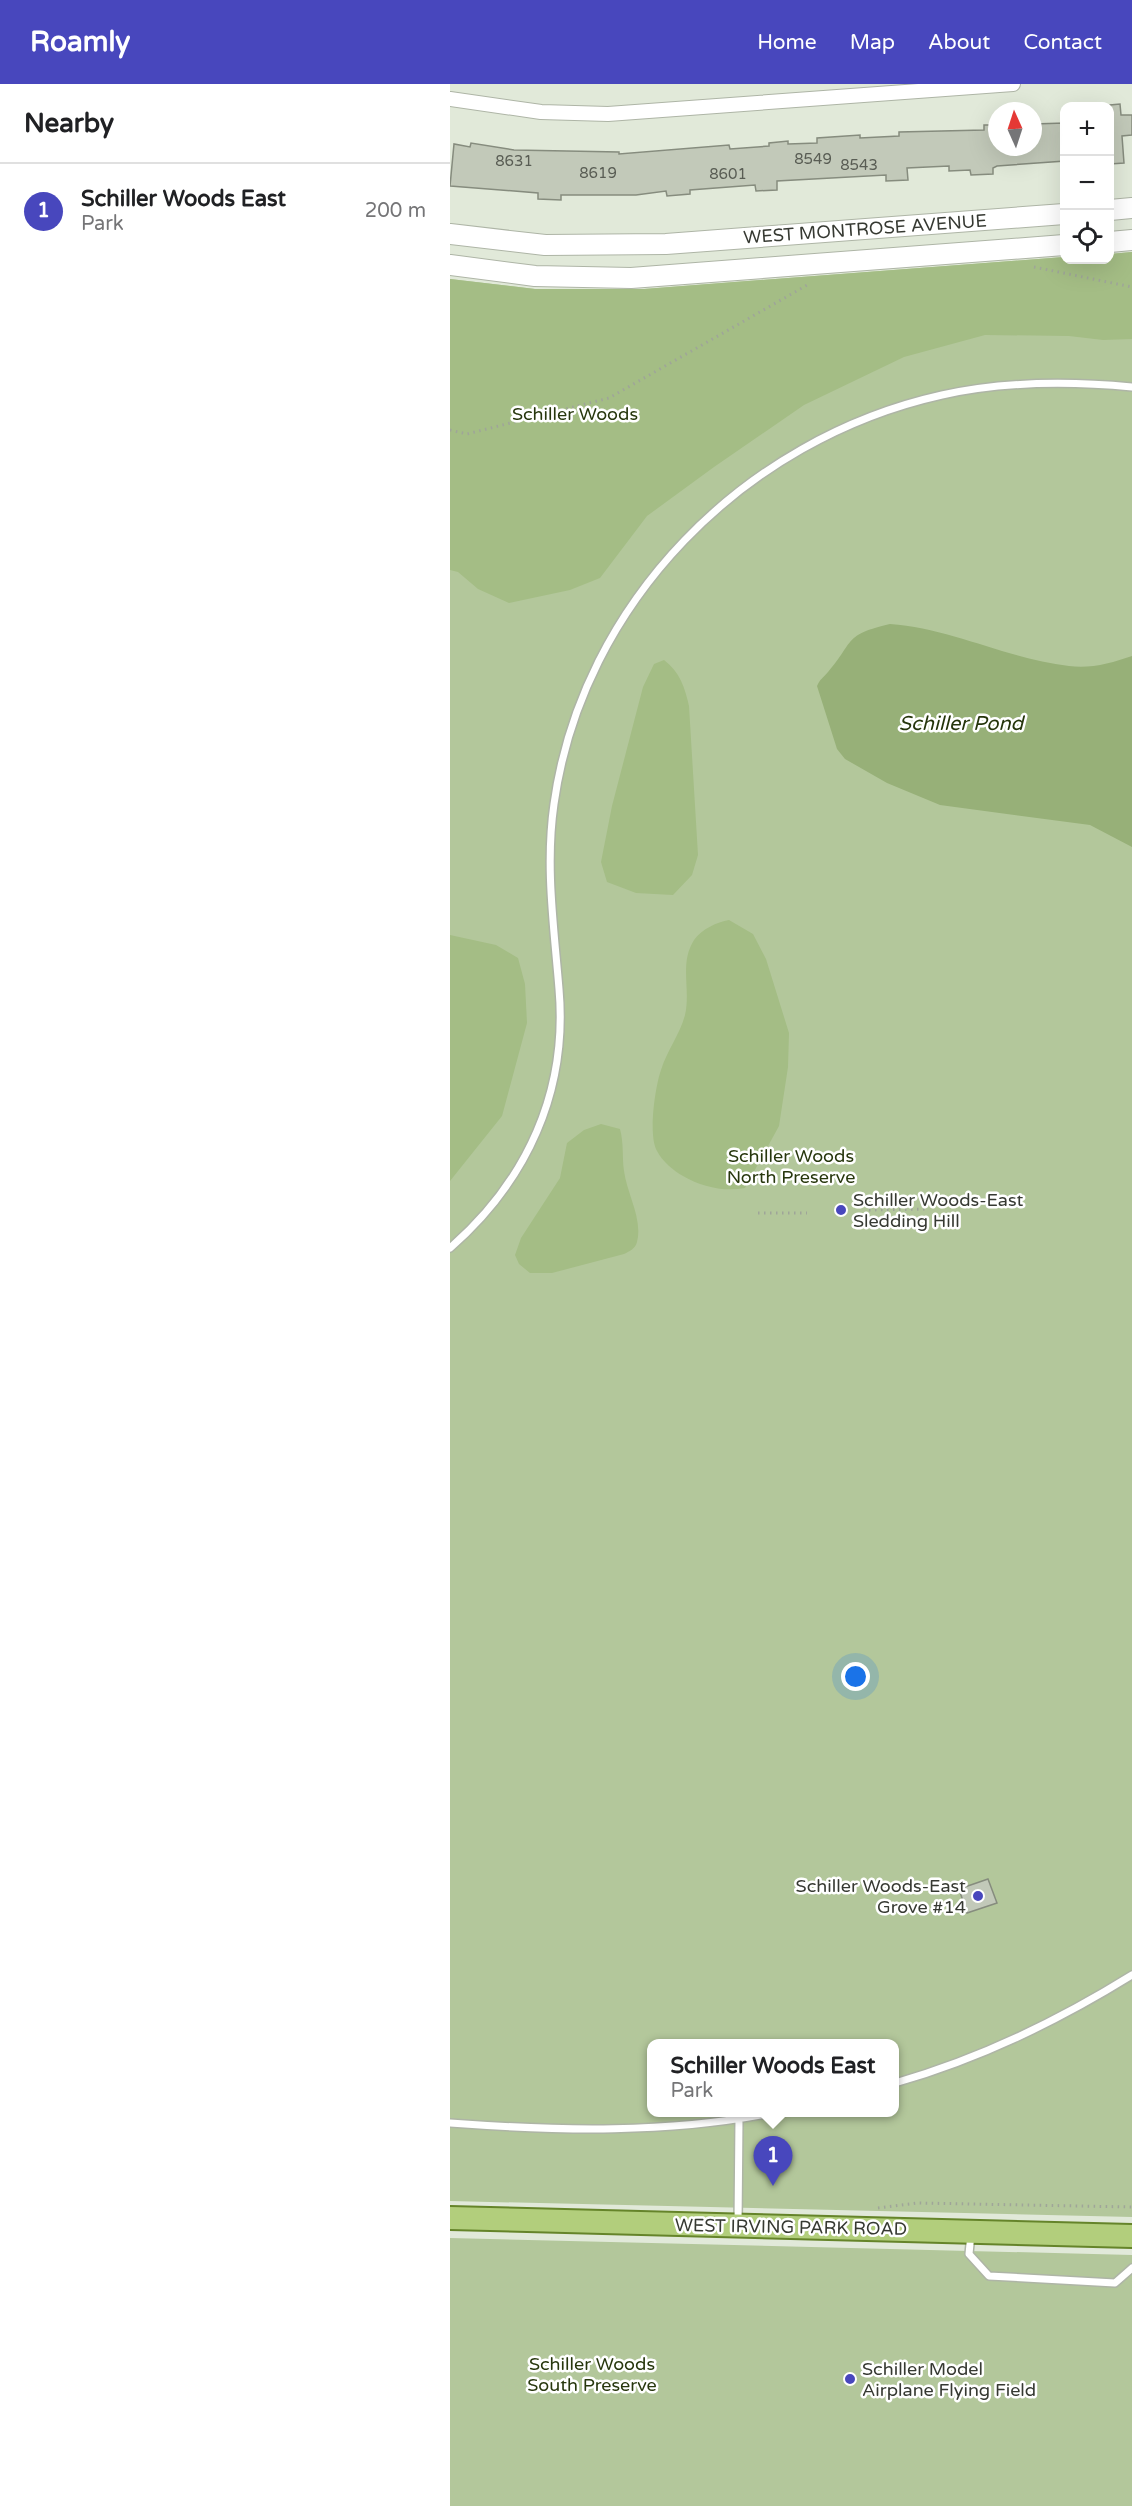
<!DOCTYPE html>
<meta charset="utf-8">
<style>
:root{--surface:#fff;--page:#f6f6f6;--text:#202124;--muted:#757577;--line:#e0e0e0;--accent:#4847bd}
body{margin:0;font-family:"Varela Round",sans-serif;background:var(--page);color:var(--text)}
.controls{position:absolute;right:18px;top:18px;display:grid;overflow:hidden;border-radius:12px;box-shadow:0 6px 24px #0002}
.controls button{width:54px;height:54px;display:grid;place-items:center;padding:0;border:0;border-bottom:2px solid var(--line);background:var(--surface);color:var(--text);font:30px sans-serif}
.compass{position:absolute;left:538px;top:18px;width:54px;height:54px;border-radius:50%;background:var(--surface);box-shadow:0 6px 24px #0002;rotate:357deg}
.you{position:absolute;left:406px;top:1593px;width:21px;height:21px;margin:-15px;border:4px solid #fff;border-radius:50%;background:#1a73e8;box-shadow:0 0 0 9px #1a73e833}
.badge{display:grid;place-items:center;width:39px;height:39px;border-radius:50%;background:var(--accent);color:#fff;font-size:20px;font-weight:700}
.pin{position:absolute;translate:-50% -50px;filter:drop-shadow(0 2px 3px #0008)}
.pin::after{content:'';position:absolute;top:32px;width:21px;height:18px;background:inherit;clip-path:polygon(0 0,100% 0,50% 100%)}
.popup{position:absolute;left:197px;top:1955px;width:252px;height:78px;box-sizing:border-box;display:grid;place-content:center;border-radius:12px;background:var(--surface);filter:drop-shadow(0 2px 4px #0005);font-size:20px;white-space:nowrap;color:var(--muted)}
.popup b{font-size:22px;color:var(--text)}
.popup::after{content:'';position:absolute;left:50%;top:100%;margin-left:-12px;border:12px solid transparent;border-top-color:var(--surface)}
.list{margin:0;padding:0;list-style:none}
h2{display:flex;justify-content:space-between;align-items:center;height:78px;margin:0;padding:0 24px;font-size:26px}
h2 small{font-size:20px;font-weight:400;color:var(--muted)}
.list li{display:grid;grid-template-columns:39px 1fr auto;gap:18px;align-items:center;box-sizing:border-box;height:96px;padding:0 24px;border-top:2px solid var(--line)}
.list b{display:block;font-size:22px;white-space:nowrap}
.list p{margin:0;font-size:20px;white-space:nowrap;color:var(--muted)}
.list em{font-size:20px;font-style:normal;color:var(--muted)}
.icon{flex:none;width:33px;height:33px;fill:none;stroke:currentColor;stroke-width:2;stroke-linecap:round;stroke-linejoin:round}
.map{position:relative;flex:none;width:682px;height:2422px;overflow:hidden}
header{display:flex;align-items:center;gap:36px;box-sizing:border-box;height:84px;padding:0 30px;background:var(--accent);color:#fff}
header strong{font-size:28px}
nav{display:flex;gap:33px;margin-inline-start:auto;font-size:21px}
main{display:flex}
aside{flex:1;background:var(--surface)}
.map>svg:first-child{display:block}
.green{fill:#b3c79b;fill-rule:evenodd}
.forest{fill:#a4bd85}
.water{fill:#97b078}
.building{fill:#c2c9b9;stroke:#868c7e;stroke-width:1.5}
.lines{fill:none;stroke-linecap:round;stroke-linejoin:round}
.lane-casing{stroke:#aeb5a6;stroke-width:10}
.street-casing{stroke:#aeb5a6;stroke-width:16}
.secondary-casing{stroke:#aeb5a6;stroke-width:22}
.primary-casing{stroke:#65842a;stroke-width:26}
.path{stroke:#9fa599;stroke-width:3;stroke-dasharray:1.5 4.5;stroke-linecap:butt}
.lane{stroke:#fff;stroke-width:7}
.street{stroke:#fff;stroke-width:14}
.secondary{stroke:#fff;stroke-width:20}
.primary{stroke:#b2ce7c;stroke-width:22}
.poi-dot{fill:#4847bd;stroke:#fff;stroke-width:2}
.labels{text-anchor:middle;dominant-baseline:central;stroke-width:5;stroke-linejoin:round;paint-order:stroke}
.number-label{font-size:15px;fill:#595d54}
.street-label{font-size:18px;fill:#363932;stroke:#fff}
.park-label{font-size:18px;fill:#27370d;stroke:#fff}
.poi-label{font-size:18px;fill:#363932;stroke:#fff;text-anchor:start}
.water-label{font-size:20px;font-style:italic;fill:#25350b;stroke:#fff}
</style>
<header>
<strong>Roamly</strong>
<nav><a>Home</a><a>Map</a><a>About</a><a>Contact</a></nav>
</header>
<main>
<aside>
<h2>Nearby<small></small></h2>
<ul class="list">
<li><span class="badge">1</span><div><b>Schiller Woods East</b><p>Park</p></div><em>200 m</em></li>
</ul>
</aside>
<div class="map">
<svg width="682" height="2422" viewBox="0 0 682 2422">
<rect width="100%" height="100%" fill="#e1e9d9"/>
<!-- green -->
<path class="green" d="M 682,168 L 682,2133 L 0,2117 L 0,195 L 85,205 L 194,205 L 614,173 L 614,176 L 660,176 L 660,170 ZM 202,1960 L 445,1960 L 445,2028 L 202,2028 Z
M 0,2154 L 682,2171 L 682,2422 L 0,2422 Z"/>
<!-- forest -->
<path class="forest" d="M 682,168 L 682,255 L 653,256 L 619,252 L 535,251 L 454,273 L 354,321 L 264,383 L 197,432 L 150,494 L 120,506 L 59,519 L 28,505 L 8,488 L 0,486 L 0,195 L 85,205 L 194,205 L 614,173 L 614,176 L 660,176 L 660,170 Z
M 214,576 C 230,588 235,604 239,622 L 248,771 L 242,791 L 223,811 L 186,809 L 157,798 L 151,778 L 162,722 L 193,603 L 204,580 Z
M 279,836 L 303,850 L 316,875 L 339,949 L 338,983 L 329,1042 L 295,1104 C 274,1108 252,1103 233,1092 C 224,1087 212,1077 207,1067 C 198,1052 205,1003 211,986 C 217,967 230,950 235,931 C 241,905 229,880 244,856 C 252,845 267,838 279,836 Z
M 0,851 L 46,861 L 68,874 L 75,900 L 77,939 L 52,1032 L 0,1097 Z
M 151,1040 L 170,1045 C 174,1060 172,1073 174,1087 C 177,1110 193,1135 187,1158 C 185,1165 180,1167 174,1170 L 102,1189 L 80,1189 L 69,1180 L 65,1171 L 71,1154 L 110,1094 L 117,1059 L 134,1046 Z"/>
<!-- water -->
<path class="water" d="M 440,540 C 501,544 557,575 619,582 C 640,585 662,579 682,572 L 682,763 L 640,741 L 490,721 L 437,699 L 395,675 L 387,665 L 367,602 C 370,595 373,594 378,588 C 405,557 393,551 440,540 Z"/>
<!-- building -->
<path class="building" d="M 670,20 L 671,31 L 682,31 L 682,51 L 672,52 L 674,79 L 660,80 L 660,21 Z
M 615,39 L 615,77 L 547,82 L 543,84 L 543,90 L 521,91 L 520,86 L 499,87 L 499,82 L 457,84 L 458,96 L 436,97 L 436,91 L 327,97 L 327,106 L 306,107 L 305,101 L 240,106 L 240,110 L 217,112 L 216,107 L 186,111 L 111,111 L 111,116 L 88,115 L 88,109 L 0,102 L 4,60 L 20,63 L 21,59 L 64,66 L 169,68 L 169,70 L 279,61 L 280,65 L 319,62 L 319,59 L 338,57 L 338,60 L 367,59 L 367,54 L 410,51 L 410,54 L 449,52 L 449,48 L 534,46 L 534,41 L 547,41 L 547,63 L 583,63 L 583,40 Z
M 538,1795 L 547,1819 L 517,1829 L 509,1805 Z"/>
<g class="lines">
<!-- lane casing -->
<g class="lane-casing">
<path id="lane" d="M 0,1164 C 77,1097 118,1007 109,905 C 104,843 95,782 104,720 C 132,519 294,355 492,311 C 555,297 618,297 682,303
M 445,1999 C 529,1975 608,1937 682,1891
M 0,2039 C 109,2047 219,2050 327,2028
M 288,2140 L 289,2035
M 521,2150 L 519,2170 L 539,2192 L 665,2199 L 682,2184"/>
</g>
<!-- street casing -->
<g class="street-casing">
<path id="street" d="M 0,15 L 91,28 L 158,30 L 563,0"/>
</g>
<!-- secondary casing -->
<g class="secondary-casing">
<path id="secondary" d="M 660,126 L 682,124
M 0,150 L 95,161 L 216,160 L 614,130
M 660,158 L 682,156
M 0,181 L 85,192 L 181,194 L 614,161"/>
</g>
<!-- primary casing -->
<g class="primary-casing">
<path id="primary" d="M 0,2134 L 682,2152"/>
</g>
<!-- path -->
<path class="path" d="M 584,183 L 682,203
M 0,346 L 17,350 L 159,314 L 359,200
M 419,1126 L 478,1125
M 308,1129 L 357,1129
M 428,2124 L 468,2119 L 682,2123"/>
<!-- lane -->
<use href="#lane" class="lane"/>
<!-- street -->
<use href="#street" class="street"/>
<!-- secondary -->
<use href="#secondary" class="secondary"/>
<!-- primary -->
<use href="#primary" class="primary"/>
</g>
<!-- markers -->
<g class="poi-dot">
<circle cx="391" cy="1126" r="6"/>
<circle cx="528" cy="1812" r="6"/>
<circle cx="400" cy="2295" r="6"/>
</g>
<g class="labels">
<!-- number labels -->
<g class="number-label">
<text x="363" y="75">8549</text>
<text x="64" y="77">8631</text>
<text x="409" y="81">8543</text>
<text x="148" y="89">8619</text>
<text x="278" y="90">8601</text>
</g>
<!-- street labels -->
<g class="street-label">
<text transform="translate(415 145) rotate(-4)">WEST MONTROSE AVENUE</text>
<text transform="translate(341 2143) rotate(1)">WEST IRVING PARK ROAD</text>
</g>
<!-- park labels -->
<g class="park-label">
<text x="125" y="330">Schiller Woods</text>
<text x="341" y="1072">Schiller Woods<tspan x="341" dy="21">North Preserve</tspan></text>
<text x="142" y="2280">Schiller Woods<tspan x="142" dy="21">South Preserve</tspan></text>
</g>
<!-- poi labels -->
<g class="poi-label">
<text x="403" y="1116">Schiller Woods-East<tspan x="403" dy="21">Sledding Hill</tspan></text>
<text x="516" y="1802" text-anchor="end">Schiller Woods-East<tspan x="516" dy="21">Grove #14</tspan></text>
<text x="412" y="2285">Schiller Model<tspan x="412" dy="21">Airplane Flying Field</tspan></text>
</g>
<!-- water labels -->
<g class="water-label">
<text x="511" y="640">Schiller Pond</text>
</g>
</g>
</svg>
<div class="controls">
<button>+</button>
<button>−</button>
<button><svg class="icon" aria-label="locate" viewBox="0 0 24 24"><circle cx="12" cy="12" r="6"/><path d="M12 2v4M12 18v4M2 12h4M18 12h4"/></svg></button>
</div>
<svg class="compass" viewBox="-18 -18 36 36"><path d="M0-13l5 13h-10z" fill="#e53935"/><path d="M0 13l5-13h-10z" fill="#757577"/></svg>
<div class="you"></div>
<div class="pin badge" style="left:323px;top:2102px">1</div>
<div class="popup"><b>Schiller Woods East</b>Park</div>
</div>
</main>
